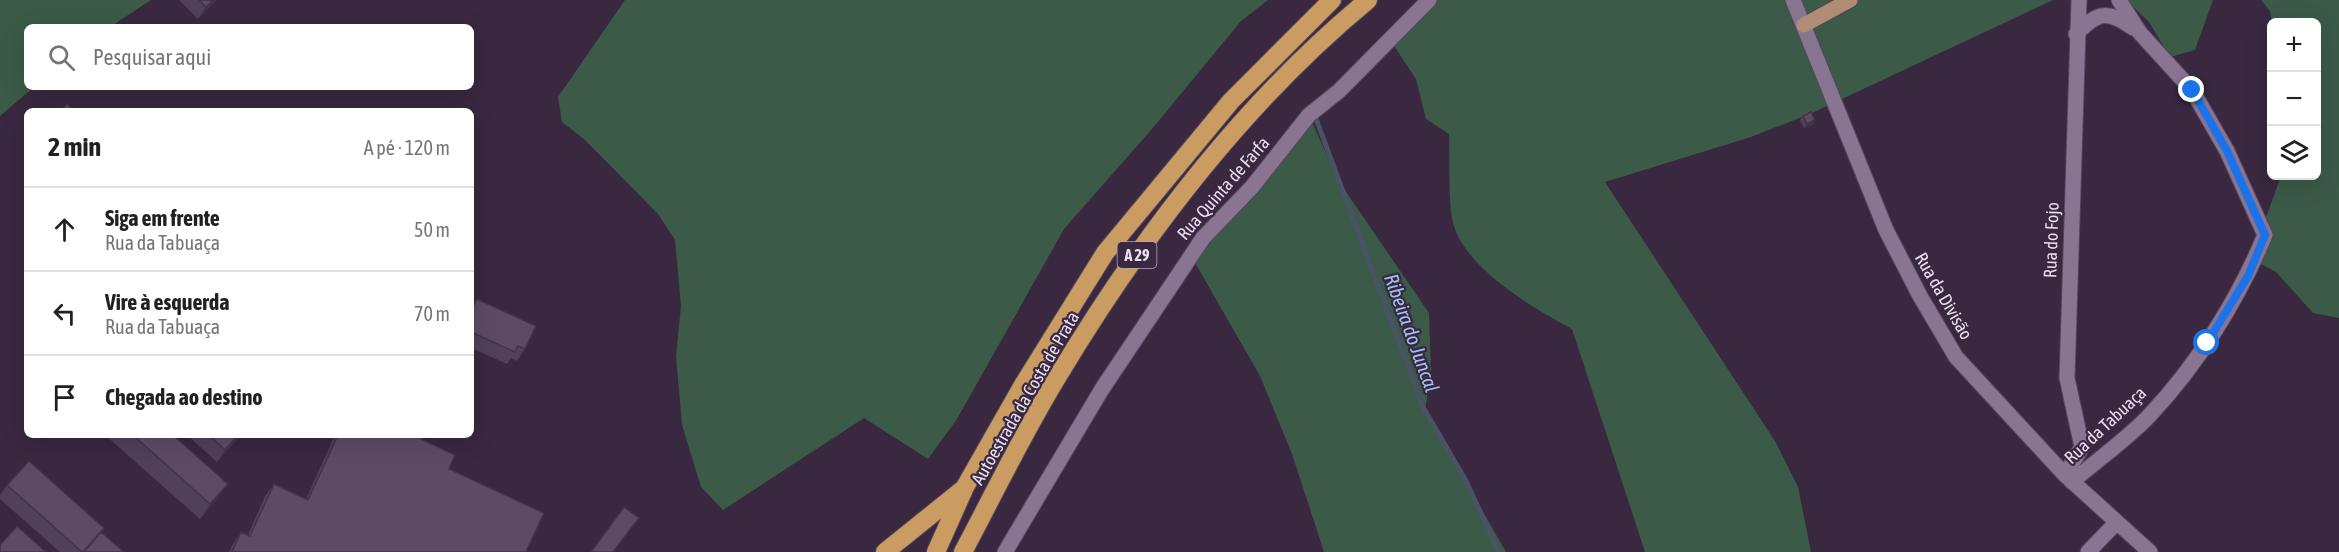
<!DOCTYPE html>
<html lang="pt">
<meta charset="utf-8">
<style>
:root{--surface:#fff;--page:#f6f6f6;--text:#202124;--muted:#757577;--line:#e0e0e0}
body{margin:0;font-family:"Asap Condensed",sans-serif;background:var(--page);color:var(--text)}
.controls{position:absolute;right:18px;top:18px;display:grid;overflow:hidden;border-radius:9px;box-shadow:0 6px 24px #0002}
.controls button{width:54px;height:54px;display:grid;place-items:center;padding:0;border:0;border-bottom:2px solid var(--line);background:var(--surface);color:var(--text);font:30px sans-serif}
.stop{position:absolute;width:18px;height:18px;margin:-14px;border:4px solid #1a73e8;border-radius:50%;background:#fff}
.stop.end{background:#1a73e8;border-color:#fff;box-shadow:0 2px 6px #0008}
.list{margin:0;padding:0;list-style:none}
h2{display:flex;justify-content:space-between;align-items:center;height:78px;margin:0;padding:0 24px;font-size:26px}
h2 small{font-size:20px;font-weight:400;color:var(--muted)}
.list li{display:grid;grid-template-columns:39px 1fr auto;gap:18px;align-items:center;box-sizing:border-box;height:84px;padding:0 24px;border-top:2px solid var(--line)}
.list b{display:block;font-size:22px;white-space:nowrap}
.list p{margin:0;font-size:20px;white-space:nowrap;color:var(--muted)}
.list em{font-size:20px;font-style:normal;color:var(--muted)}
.icon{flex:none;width:33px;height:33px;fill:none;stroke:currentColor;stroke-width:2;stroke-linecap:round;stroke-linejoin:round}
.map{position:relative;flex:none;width:2339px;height:552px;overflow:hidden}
.search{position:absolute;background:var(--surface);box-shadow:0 6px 24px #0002;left:24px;top:24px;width:450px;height:66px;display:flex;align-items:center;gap:15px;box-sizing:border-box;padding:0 21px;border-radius:9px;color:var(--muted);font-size:22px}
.panel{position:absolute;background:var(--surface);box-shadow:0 6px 24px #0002;left:24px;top:108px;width:450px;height:330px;border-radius:9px}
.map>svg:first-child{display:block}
.green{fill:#3b5a48}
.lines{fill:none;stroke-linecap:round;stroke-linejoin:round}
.stream{stroke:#4a5266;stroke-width:5}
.minor-casing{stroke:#55465a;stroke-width:17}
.major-casing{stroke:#55465a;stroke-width:17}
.highway-casing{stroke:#55465a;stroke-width:20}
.minor{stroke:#897592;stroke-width:15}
.major{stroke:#b18c75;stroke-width:15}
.highway{stroke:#cb9c62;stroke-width:18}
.wall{fill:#504058}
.shaded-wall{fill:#413447}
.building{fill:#5d4b66;stroke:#413447;stroke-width:1.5}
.route{stroke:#1a73e8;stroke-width:8}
.labels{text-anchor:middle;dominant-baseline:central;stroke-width:4.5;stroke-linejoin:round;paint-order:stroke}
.shield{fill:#392840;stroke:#b5a8ba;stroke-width:1.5}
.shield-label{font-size:16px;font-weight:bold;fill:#eadfef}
.street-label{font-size:18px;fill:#eadfef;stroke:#392840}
.water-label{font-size:20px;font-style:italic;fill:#a0c3f5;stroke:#392840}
</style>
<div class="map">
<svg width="2339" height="552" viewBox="0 0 2339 552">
<rect width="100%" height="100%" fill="#392840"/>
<!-- green -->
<path class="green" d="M 0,0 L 151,0 L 110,27 L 27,27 L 27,87 L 34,87 L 0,116 Z
M 625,0 L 1268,0 L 1241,21 L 1152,129 L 1064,229 L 957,419 L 928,459 L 864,418 L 723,510 L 701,487 L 682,425 L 676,356 L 681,306 L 675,240 L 658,214 L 585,140 L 562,122 L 558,97 Z
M 1435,0 L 2053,0 L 1812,113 L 1751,137 L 1605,182 L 1775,441 L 1798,487 L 1811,552 L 1645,552 L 1572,329 C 1533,308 1460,266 1452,218 C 1448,195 1450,159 1449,134 L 1426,119 L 1416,79 L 1392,43 L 1412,28 Z
M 2126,0 L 2213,0 L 2195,50 L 2170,57 L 2149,22 Z
M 2261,0 L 2339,0 L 2339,318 L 2313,313 L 2276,272 L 2261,264 L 2261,231 L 2281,176 L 2316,176 L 2316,22 L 2272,22 L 2270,11 Z
M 1312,122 L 1338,180 L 1429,313 L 1431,374 L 1425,410 L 1506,552 L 1324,552 L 1292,454 L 1260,376 L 1194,261 Z"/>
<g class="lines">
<!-- stream -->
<path class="stream" d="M 1315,116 L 1423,407 L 1465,479 L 1499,552"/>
<!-- minor casing -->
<g class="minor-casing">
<path id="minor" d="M 1793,0 L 1886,230 L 1920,296 L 1956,357 L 2065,475 L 2150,552
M 2076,34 C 2098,12 2107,9 2133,28
M 2065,475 L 2082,447 L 2067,378 L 2079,0
M 2072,482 C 2097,460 2126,440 2149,416 C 2198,364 2238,300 2265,235 L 2227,151 L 2192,90 L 2140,33 L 2119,0
M 1005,552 L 1102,389 L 1203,238 L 1252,187 L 1309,115 L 1339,91 L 1429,0
M 2088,552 L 2117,522"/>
</g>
<!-- major casing -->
<g class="major-casing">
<path id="major" d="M 1804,25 L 1850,0"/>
</g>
<!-- highway casing -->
<g class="highway-casing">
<path id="highway" d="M 885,552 L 962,490
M 936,552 L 965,487 L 1023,385 L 1105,253 L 1231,101 L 1332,0
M 963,552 C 994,494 1023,433 1058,376 C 1141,238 1243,103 1368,0"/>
</g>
<!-- minor -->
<use href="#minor" class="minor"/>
<!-- major -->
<use href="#major" class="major"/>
<!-- highway -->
<use href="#highway" class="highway"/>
</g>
<!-- wall -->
<path class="wall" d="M 179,0 L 216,0 L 198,19 Z
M 1803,116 L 1815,120 L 1812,125 L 1804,128 L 1800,120 Z
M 477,299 L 525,349 L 517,361 L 511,358 L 507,364 L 471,348 L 471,307 Z
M 105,435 L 173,435 L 217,499 L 200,519 Z
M 187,435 L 241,435 L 217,462 Z
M 335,435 L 423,435 L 421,439 L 449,469 L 526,552 L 229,552 L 233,544 L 241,532 L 248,535 L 265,496 L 274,484 L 306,499 Z
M 7,485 L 104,528 L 101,532 L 124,552 L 60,552 L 0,499 L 0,495 Z"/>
<!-- shaded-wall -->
<path class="shaded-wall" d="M 213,0 L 216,0 L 198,19 L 206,7 Z
M 1815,120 L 1812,125 L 1804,128 L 1807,124 Z
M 238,435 L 241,435 L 217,462 L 225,450 Z
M 228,484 L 217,499 L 200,519 L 210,504 Z
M 639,518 L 614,552 L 613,552 Z"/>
<!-- building -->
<path class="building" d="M 199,0 L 213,0 L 206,7 Z
M 67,104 L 74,111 L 61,111 Z
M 1811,112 L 1815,120 L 1807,124 L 1803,116 Z
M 477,299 L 536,326 L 525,349 L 518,346 L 515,352 L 471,332 L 471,312 Z
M 133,435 L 173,435 L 228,484 L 210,504 Z
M 209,435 L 238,435 L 225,450 Z
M 338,435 L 423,435 L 421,439 L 455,455 L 449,469 L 544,513 L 526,552 L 232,552 L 241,532 L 250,536 L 274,484 L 308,500 Z
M 29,461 L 104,528 L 83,552 L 82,552 L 7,485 Z
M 624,507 L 639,518 L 613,552 L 591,552 Z
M 17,526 L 46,552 L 0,552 L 0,545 Z
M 101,532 L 124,552 L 84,552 Z"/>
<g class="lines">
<!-- route -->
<path class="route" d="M 2192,90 L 2227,151 L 2265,235 L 2248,276 L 2207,343"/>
</g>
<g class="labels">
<!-- shield labels -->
<rect class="shield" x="1117.5" y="242" width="39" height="26" rx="4.5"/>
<g class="shield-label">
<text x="1137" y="255">A 29</text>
</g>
<!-- street labels -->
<g class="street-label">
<text transform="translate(1223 188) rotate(-49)">Rua Quinta de Farfa</text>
<text transform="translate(2051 240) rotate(-88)">Rua do Fojo</text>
<text transform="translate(1944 296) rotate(60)">Rua da Divisão</text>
<text transform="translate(1025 398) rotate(-60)">Autoestrada da Costa de Prata</text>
<text transform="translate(2105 425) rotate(-43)">Rua da Tabuaça</text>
</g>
<!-- water labels -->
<g class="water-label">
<text transform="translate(1412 333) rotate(70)">Ribeira do Juncal</text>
</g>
</g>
</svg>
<div class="controls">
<button>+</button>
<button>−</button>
<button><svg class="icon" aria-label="layers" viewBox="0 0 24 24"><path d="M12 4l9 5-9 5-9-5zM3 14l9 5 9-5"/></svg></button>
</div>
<div class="stop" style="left:2207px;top:343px"></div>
<div class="stop end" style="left:2192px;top:90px"></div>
<div class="search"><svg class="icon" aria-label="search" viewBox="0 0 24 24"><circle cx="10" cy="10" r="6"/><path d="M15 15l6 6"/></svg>Pesquisar aqui</div>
<section class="panel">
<h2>2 min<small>A pé · 120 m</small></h2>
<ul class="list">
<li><svg class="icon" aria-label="ahead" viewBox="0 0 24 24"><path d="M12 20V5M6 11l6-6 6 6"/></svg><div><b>Siga em frente</b><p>Rua da Tabuaça</p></div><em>50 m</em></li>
<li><svg class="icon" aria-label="left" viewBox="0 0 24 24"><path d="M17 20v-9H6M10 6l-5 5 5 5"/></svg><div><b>Vire à esquerda</b><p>Rua da Tabuaça</p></div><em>70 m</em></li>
<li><svg class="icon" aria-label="arrive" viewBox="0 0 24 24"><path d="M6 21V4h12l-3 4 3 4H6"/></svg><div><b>Chegada ao destino</b></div></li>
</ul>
</section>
</div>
